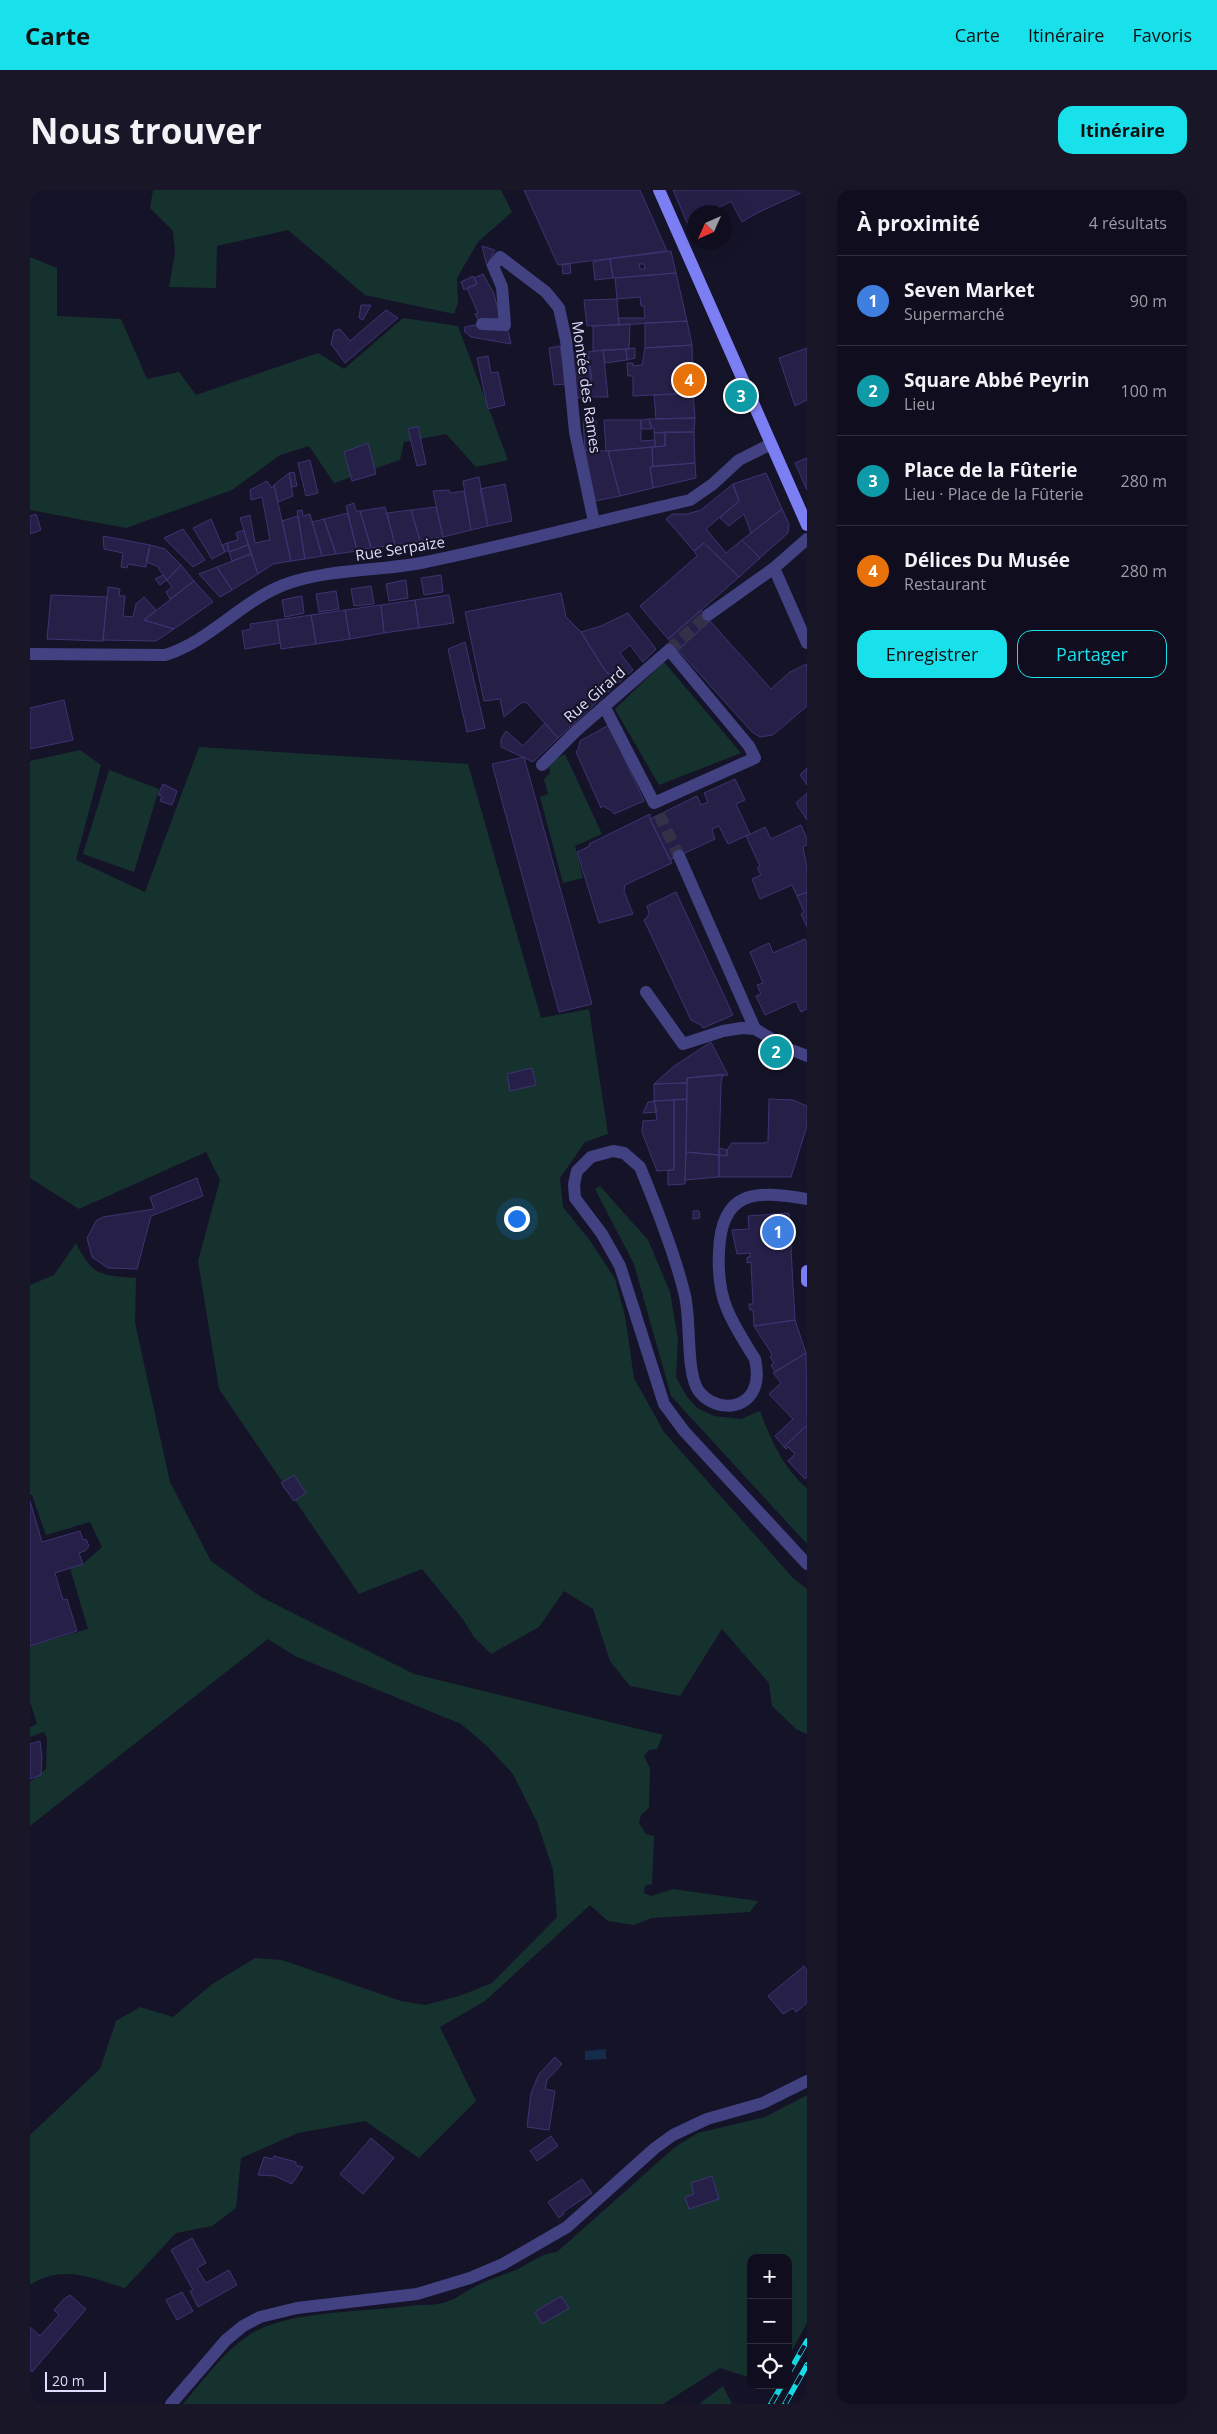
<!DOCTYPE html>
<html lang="fr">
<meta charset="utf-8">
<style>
:root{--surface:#100e1e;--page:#191727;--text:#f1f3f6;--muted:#9c9ca4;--line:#302e3c;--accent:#19e1ec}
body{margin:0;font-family:"Open Sans",sans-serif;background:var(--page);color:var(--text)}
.controls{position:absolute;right:15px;bottom:15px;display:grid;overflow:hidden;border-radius:10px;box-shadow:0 5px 20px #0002}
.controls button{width:45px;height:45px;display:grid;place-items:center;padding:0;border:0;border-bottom:1px solid var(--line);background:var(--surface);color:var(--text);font:25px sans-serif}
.compass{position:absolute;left:657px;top:15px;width:45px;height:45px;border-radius:50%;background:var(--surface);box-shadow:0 5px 20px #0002;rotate:225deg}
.scale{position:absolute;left:15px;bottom:12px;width:61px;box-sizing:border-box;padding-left:5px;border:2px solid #dfddfc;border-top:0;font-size:14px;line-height:18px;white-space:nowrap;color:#dfddfc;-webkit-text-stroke:4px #151328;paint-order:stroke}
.you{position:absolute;left:486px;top:1028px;width:18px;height:18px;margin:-12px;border:4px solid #fff;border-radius:50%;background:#1a73e8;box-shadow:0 0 0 8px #1a73e833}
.badge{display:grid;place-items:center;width:32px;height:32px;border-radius:50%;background:var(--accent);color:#fff;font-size:16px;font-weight:700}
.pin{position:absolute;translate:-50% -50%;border:2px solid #fff;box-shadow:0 1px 5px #0006}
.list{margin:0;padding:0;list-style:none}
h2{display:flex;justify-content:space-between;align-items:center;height:65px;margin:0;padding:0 20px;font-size:21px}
h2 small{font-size:16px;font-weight:400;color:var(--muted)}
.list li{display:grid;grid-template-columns:32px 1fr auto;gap:15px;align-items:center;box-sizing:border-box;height:90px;padding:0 20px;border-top:1px solid var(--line)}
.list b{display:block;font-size:19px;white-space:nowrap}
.list p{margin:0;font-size:16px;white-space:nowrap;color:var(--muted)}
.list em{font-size:16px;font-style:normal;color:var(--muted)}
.actions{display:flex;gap:10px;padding:15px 20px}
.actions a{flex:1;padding:11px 0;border:1px solid var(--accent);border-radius:15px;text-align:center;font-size:18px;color:var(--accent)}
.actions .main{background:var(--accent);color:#111}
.icon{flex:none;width:28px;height:28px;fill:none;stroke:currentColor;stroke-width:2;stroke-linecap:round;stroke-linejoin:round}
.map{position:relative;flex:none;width:777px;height:2214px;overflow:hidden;border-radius:15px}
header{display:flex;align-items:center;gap:30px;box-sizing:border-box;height:70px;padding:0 25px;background:var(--accent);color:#111}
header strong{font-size:24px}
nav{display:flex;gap:28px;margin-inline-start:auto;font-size:18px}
.intro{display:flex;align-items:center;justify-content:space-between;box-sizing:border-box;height:120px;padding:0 30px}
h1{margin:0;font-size:35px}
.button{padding:12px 22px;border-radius:15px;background:var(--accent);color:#111;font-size:18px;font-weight:700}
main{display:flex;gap:30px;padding:0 30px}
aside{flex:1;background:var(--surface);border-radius:15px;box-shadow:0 5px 20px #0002}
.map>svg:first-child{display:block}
.green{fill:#16322f}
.water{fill:#142b4b}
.building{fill:#262048;stroke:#3d3472;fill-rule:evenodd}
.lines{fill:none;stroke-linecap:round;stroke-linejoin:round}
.street-tunnel{stroke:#333148;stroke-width:12;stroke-dasharray:12 6;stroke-linecap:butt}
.street{stroke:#424283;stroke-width:12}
.secondary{stroke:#7c7ef4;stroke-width:12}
.rail-casing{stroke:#19e1ec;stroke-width:5.5}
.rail{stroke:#151328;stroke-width:4;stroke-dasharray:11;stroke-linecap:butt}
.labels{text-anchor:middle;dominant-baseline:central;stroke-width:4.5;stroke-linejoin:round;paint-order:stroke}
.street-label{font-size:15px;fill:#dfddfc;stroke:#151328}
</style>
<header>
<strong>Carte</strong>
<nav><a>Carte</a><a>Itinéraire</a><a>Favoris</a></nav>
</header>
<div class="intro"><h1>Nous trouver</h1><a class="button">Itinéraire</a></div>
<main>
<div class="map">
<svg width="777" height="2214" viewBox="0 0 777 2214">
<rect width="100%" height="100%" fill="#151328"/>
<!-- green -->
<path class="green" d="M 123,0 L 471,0 L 482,22 L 448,52 L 427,88 L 428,113 L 424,124 L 335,105 L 258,40 L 187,56 L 186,98 L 139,97 L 145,63 L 143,41 L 120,18 Z
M 0,67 L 27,78 L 27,126 L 91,129 L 117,189 L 149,182 L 166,205 L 288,163 L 314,179 L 373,128 L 428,136 L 478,270 L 446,277 L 416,244 L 374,252 L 370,270 L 304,293 L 279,256 L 250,265 L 202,300 L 96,338 L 0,320 Z
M 634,472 L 711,563 L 629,595 L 585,519 Z
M 169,557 L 438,574 L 511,828 L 559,819 L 578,944 L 555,952 L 530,988 L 533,1017 L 561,1052 L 585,1089 L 595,1126 L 604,1188 L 634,1242 L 763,1388 L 777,1399 L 777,1544 L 766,1539 L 742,1516 L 739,1493 L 692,1439 L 650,1506 L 600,1496 L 580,1471 L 563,1419 L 534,1401 L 509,1437 L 461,1464 L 444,1447 L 432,1428 L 392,1379 L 329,1404 L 189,1199 L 168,1071 L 190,990 L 176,962 L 49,1019 L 0,988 L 0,571 L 50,560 L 71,575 L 46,670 L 115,702 Z
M 535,564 L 572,644 L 545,656 L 553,688 L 533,693 L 510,607 L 518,604 L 514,589 L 520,583 L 518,572 Z
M 79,580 L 129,599 L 104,682 L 53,664 Z
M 570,996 L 618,1050 L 640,1102 L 648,1150 L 646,1187 L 657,1207 L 667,1218 L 684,1226 L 711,1229 L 730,1221 C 741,1251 753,1277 777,1299 L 777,1354 L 641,1206 L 604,1074 L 565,999 Z
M 46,1053 C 63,1087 71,1085 106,1088 L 105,1133 L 140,1292 L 181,1371 L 231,1407 L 384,1484 L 633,1545 L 627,1559 L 619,1560 L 614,1566 L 620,1578 L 619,1618 L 611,1625 L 609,1633 L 616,1644 L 624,1646 L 622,1694 L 615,1696 L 614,1703 L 621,1706 L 643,1699 L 728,1711 L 720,1722 L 622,1728 L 604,1735 L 578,1731 L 560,1715 L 455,1811 L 410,1837 L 446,1911 L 389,1968 L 335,1931 L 268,1943 L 211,1968 L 206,2018 L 182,2036 L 146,2043 L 95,2098 C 61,2088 33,2074 0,2095 L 0,1945 L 70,1879 L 86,1831 L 110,1817 L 143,1827 L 181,1795 L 225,1768 L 252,1770 L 371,1811 L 395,1815 L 432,1805 L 462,1793 L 527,1727 L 523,1680 L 507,1632 L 483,1584 L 456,1555 L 431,1534 L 265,1466 L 238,1449 L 0,1636 L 0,1592 L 16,1579 L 17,1548 L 14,1542 L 0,1547 L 0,1537 L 7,1534 L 0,1512 L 0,1456 L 58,1439 L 40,1378 L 53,1374 L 72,1357 L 60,1332 L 16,1345 L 2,1305 L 0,1305 L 0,1095 L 24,1085 Z
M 777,1905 L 777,2133 L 758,2168 L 758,2068 L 721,2068 L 721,2188 L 690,2178 L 633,2214 L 153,2214 C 175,2189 196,2157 226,2141 C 266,2120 340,2122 387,2115 C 426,2116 424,2105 455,2092 C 466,2087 477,2084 488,2079 C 501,2072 513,2063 527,2062 L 645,1957 L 668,1943 L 735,1927 Z
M 693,2196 L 702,2214 L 669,2214 Z"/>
<!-- water -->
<path class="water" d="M 576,1859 L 576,1869 L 555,1870 L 555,1861 Z"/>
<!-- building -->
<path class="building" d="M 494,0 L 610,0 L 637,61 L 528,75 Z
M 643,0 L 777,0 L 727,23 L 712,32 L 701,11 L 681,22 L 664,22 L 664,33 L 659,37 Z
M 452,56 L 465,60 L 457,76 Z
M 641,61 L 646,83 L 583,88 L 580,69 ZM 609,74 L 614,74 L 615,79 L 610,79 Z
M 580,69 L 583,88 L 565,90 L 563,72 Z
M 532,74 L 540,74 L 541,83 L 533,84 Z
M 646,83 L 657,131 L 589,135 L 588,128 L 615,128 L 614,116 L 611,116 L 610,107 L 587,109 L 585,88 Z
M 453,84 L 464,104 L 470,128 L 448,130 L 445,124 L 448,123 L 437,98 L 447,94 L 444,88 Z
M 443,86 L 447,94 L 434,100 L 431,92 Z
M 587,109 L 589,135 L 557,136 L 554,110 Z
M 331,115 L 341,115 L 333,130 L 329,128 Z
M 356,120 L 368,128 L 315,173 L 301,154 L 304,141 L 310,139 L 320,151 Z
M 657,131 L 662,155 L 615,158 L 615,133 Z
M 600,134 L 599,159 L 563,161 L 563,136 Z
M 445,135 L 478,140 L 481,154 L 441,147 L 434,141 L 435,137 Z
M 662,155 L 663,203 L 603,206 L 603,186 L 598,186 L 597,173 L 603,173 L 603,176 L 612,175 L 615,158 Z
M 530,156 L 537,194 L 524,195 L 519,158 Z
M 605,158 L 605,168 L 597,170 L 596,159 Z
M 777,158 L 777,210 L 765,216 L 749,168 Z
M 596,159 L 597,170 L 575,173 L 573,160 Z
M 573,160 L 578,207 L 560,207 L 561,183 L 558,162 Z
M 540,162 L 558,162 L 560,182 L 545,183 Z
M 458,166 L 461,183 L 468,182 L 475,215 L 458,219 L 447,168 Z
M 545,183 L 561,183 L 560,207 L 547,208 Z
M 663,203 L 665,228 L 626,229 L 624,205 Z
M 665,228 L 664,242 L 624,243 L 624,239 L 620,234 L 619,229 Z
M 619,229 L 622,239 L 611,239 L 611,230 Z
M 566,230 L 568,261 L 555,260 L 553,231 Z
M 574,230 L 611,230 L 611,251 L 625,250 L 625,257 L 576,261 Z
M 388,236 L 396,274 L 387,276 L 378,239 Z
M 635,242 L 664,242 L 665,273 L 623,276 L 622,257 L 635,256 Z
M 635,242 L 635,256 L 625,257 L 624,243 Z
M 338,253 L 346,284 L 322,291 L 314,262 Z
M 622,257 L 623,276 L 620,277 L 623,298 L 590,306 L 578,261 Z
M 555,260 L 578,261 L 590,306 L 565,311 Z
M 777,268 L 777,300 L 765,273 Z
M 280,270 L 288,303 L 276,306 L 268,273 Z
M 665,273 L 666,288 L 623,298 L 620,277 Z
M 264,282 L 267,296 L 262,297 L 259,283 Z
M 259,283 L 263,306 L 248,312 L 244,295 Z
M 736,283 L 752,319 L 721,343 L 714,324 L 699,336 L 690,328 L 709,311 L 703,294 Z
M 449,287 L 458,336 L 441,340 L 433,291 Z
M 237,291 L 242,298 L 244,295 L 261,371 L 243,374 L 228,384 L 210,328 L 220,325 L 225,353 L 240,350 L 232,307 L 221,310 L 220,300 Z
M 475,294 L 482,331 L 458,336 L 450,299 Z
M 703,294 L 709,311 L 676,339 L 696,363 L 712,350 L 730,368 L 709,387 L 674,353 L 664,361 L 636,329 L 642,324 L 657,324 L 671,320 Z
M 419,300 L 420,303 L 434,301 L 441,340 L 413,347 L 403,301 Z
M 324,313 L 326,321 L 330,321 L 341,358 L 327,361 L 316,316 Z
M 355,317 L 365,355 L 341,358 L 330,321 Z
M 406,317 L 413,347 L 390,351 L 381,320 Z
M 752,319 L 759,334 L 758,343 L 730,368 L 712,350 Z
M 272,320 L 273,326 L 280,324 L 292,366 L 275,369 L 267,321 Z
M 381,320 L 390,351 L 365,355 L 357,323 Z
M 318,323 L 327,361 L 306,364 L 294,329 Z
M 6,324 L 11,340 L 0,344 L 0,326 Z
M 268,326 L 275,369 L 261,371 L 252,331 Z
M 181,329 L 195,362 L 182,369 L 163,338 Z
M 294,329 L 306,364 L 292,366 L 282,332 Z
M 153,339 L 175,370 L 163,377 L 134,348 Z
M 214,340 L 218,355 L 199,362 L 197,353 L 208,350 L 206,343 Z
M 73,346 L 120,355 L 116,377 L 98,374 L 97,378 L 91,377 L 93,363 L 74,359 Z
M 197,353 L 199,360 L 195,362 L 192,355 Z
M 674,353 L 709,387 L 638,449 L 610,416 L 667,366 L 664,361 Z
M 120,355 L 135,359 L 151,375 L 137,390 L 127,376 L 116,372 Z
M 218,355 L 221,364 L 202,371 L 199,362 Z
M 221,364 L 228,384 L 202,400 L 187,377 Z
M 151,375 L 164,391 L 140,409 L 136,402 L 142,397 L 137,390 Z
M 187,377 L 202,400 L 190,407 L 169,384 Z
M 133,385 L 137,390 L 130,395 L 125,389 Z
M 411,385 L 413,402 L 394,405 L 391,388 Z
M 376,390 L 378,408 L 359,411 L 356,394 Z
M 164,391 L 183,412 L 144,439 L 114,430 Z
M 341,396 L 344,414 L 324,416 L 321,399 Z
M 78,397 L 90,399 L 89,406 L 95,406 L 93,426 L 103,427 L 106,414 L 114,407 L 126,420 L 114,430 L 144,439 L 126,451 L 73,450 Z
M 306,401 L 309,419 L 289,422 L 286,404 Z
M 531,403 L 536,427 L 551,442 L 574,479 L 587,494 L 528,548 L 496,512 L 491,513 L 474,527 L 470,509 L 454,511 L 435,422 Z
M 21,405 L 77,407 L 73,451 L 17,449 Z
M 419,405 L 424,433 L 389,438 L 385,410 Z
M 272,406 L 274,423 L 255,427 L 252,410 Z
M 385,410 L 389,438 L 354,443 L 351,415 Z
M 351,415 L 354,443 L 320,449 L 315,420 Z
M 315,420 L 320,449 L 286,454 L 281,425 Z
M 671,420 L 680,431 L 648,460 L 638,449 Z
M 598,423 L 626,459 L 613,472 L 600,455 L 590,463 L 603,480 L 587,494 L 574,479 L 551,442 L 571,436 Z
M 281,425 L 286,454 L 251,459 L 247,430 Z
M 247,430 L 250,453 L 215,459 L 212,441 L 221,439 L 220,434 Z
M 680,431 L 741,499 L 760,482 L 777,474 L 777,516 L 743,545 L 730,547 L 722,542 L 648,460 Z
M 435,452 L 455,538 L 437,542 L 418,459 Z
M 34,510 L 43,550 L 0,559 L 0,518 Z
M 515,533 L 528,548 L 503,572 L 471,557 L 471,549 L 476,541 L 493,556 Z
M 579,535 L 614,611 L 584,624 L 582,621 L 573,616 L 571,618 L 546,562 L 548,560 L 550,551 Z
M 494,567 L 562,814 L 529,822 L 462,574 Z
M 777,578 L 777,595 L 770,585 Z
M 705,589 L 715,610 L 706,614 L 720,644 L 698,654 L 689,636 L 682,639 L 685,649 L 640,670 L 620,629 L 667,606 L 671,615 L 678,612 L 674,603 Z
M 133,594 L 147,601 L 142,615 L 130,611 L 132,606 L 128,605 Z
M 777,603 L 777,630 L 766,613 Z
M 620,624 L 620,629 L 642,673 L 595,695 L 594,701 L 603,724 L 569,733 L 547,662 L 560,656 L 559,654 Z
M 771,635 L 777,649 L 777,655 L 773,657 L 777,678 L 777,702 L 767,706 L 762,695 L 730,709 L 722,689 L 731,685 L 727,678 L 730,676 L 716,646 L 735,637 L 741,649 Z
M 646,702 L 703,825 L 673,838 L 671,835 L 661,830 L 614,730 L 617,728 L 619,723 L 617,716 Z
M 777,702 L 777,737 L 771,724 L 774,722 L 767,706 Z
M 775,749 L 777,753 L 777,819 L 771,822 L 766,811 L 735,825 L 726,806 L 731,804 L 727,795 L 733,793 L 720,762 L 739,753 L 743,763 Z
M 681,852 L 698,885 L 657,888 L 657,893 L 624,894 L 644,876 Z
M 502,878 L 506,895 L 480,901 L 477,884 Z
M 693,884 L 691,893 L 689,965 L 656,962 L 657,888 Z
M 657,893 L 657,909 L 624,911 L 624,894 Z
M 657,909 L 655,994 L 638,995 L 638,980 L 644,980 L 644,910 Z
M 739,909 L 763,910 L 777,916 L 777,936 L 761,987 L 689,987 L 689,965 L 697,966 L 697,960 L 702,953 L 734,953 L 738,952 Z
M 644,910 L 644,980 L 627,981 L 612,942 L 613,931 L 627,930 L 624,911 Z
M 624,911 L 627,922 L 613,923 L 618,912 Z
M 689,958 L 697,960 L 697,966 L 689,965 Z
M 656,962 L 689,965 L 689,987 L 655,990 Z
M 167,988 L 173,1006 L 121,1026 L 107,1079 L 78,1078 L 62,1067 L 57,1048 L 66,1031 L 73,1027 L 124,1019 L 120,1007 Z
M 663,1021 L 669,1021 L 670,1028 L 663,1029 Z
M 759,1023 L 765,1130 L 724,1136 L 723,1120 L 720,1120 L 719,1114 L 723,1114 L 721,1072 L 717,1073 L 717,1067 L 720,1067 L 720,1063 L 707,1064 L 702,1040 L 719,1039 L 718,1026 Z
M 765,1130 L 776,1163 L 745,1182 L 741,1175 L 744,1173 L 740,1167 L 742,1164 L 724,1136 Z
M 776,1163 L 777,1235 L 754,1257 L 745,1246 L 763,1229 L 739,1204 L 751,1193 L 743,1183 Z
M 777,1235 L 777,1287 L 775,1289 L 758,1271 L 765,1264 L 758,1257 L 756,1259 L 754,1257 Z
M 264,1285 L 276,1303 L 264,1311 L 251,1293 Z
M 0,1311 L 12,1352 L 50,1341 L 53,1350 L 56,1349 L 59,1356 L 55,1361 L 49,1363 L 53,1374 L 25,1383 L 33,1410 L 37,1409 L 47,1441 L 0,1456 Z
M 10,1551 L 12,1567 L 11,1585 L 0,1589 L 0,1554 Z
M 774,1776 L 777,1780 L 777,1813 L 766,1822 L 763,1818 L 753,1824 L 738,1806 Z
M 525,1867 L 532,1874 L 517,1890 L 515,1899 L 525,1901 L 519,1940 L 497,1937 L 501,1903 L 509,1884 Z
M 521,1946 L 528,1956 L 507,1971 L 500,1961 Z
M 341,1948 L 364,1968 L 333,2004 L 310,1984 Z
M 244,1966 L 266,1972 L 266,1975 L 273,1977 L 262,1994 L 245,1986 L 228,1985 L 234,1967 L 243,1969 Z
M 682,1986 L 689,2009 L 659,2019 L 655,2007 L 664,2004 L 661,1993 Z
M 552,1989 L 562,2003 L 533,2022 L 534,2024 L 529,2028 L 518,2012 Z
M 162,2048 L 176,2073 L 167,2078 L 176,2093 L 199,2080 L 207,2095 L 168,2117 L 160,2101 L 163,2100 L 141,2060 Z
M 152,2102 L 163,2121 L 147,2130 L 136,2110 Z
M 40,2105 L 56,2119 L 2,2182 L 0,2180 L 0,2137 L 10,2146 L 29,2125 L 24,2120 L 34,2109 Z
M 531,2106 L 539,2118 L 512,2134 L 505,2122 Z"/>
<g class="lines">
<!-- street-tunnel -->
<path class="street-tunnel" d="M 639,460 L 678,425
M 629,624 L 649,666"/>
<!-- street -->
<path class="street" d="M 452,134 L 475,135 L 472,97 L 463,76 L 470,67 L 516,102 L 529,118 L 536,150 L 545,242 L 564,332
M 777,349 L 744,378 L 777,453
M 678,425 L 744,378
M 0,464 L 135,465 C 181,451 214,408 259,393 C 301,379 348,381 391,373 C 481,355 570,330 660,310 L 683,294 L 709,270 L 741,254
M 512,575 L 546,541 L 639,460 L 719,556 L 725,568 L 624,613 L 574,516
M 649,666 L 725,839
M 616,802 L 653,854 L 693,841 L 712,838 L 725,839 L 759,859 L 777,866
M 777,1009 C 725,1000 691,1000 689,1062 C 688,1082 689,1100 697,1119 C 704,1136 715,1153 725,1169 C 727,1178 728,1190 724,1199 C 713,1223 681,1219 668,1200 C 656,1181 661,1131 655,1106 C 646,1067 626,1016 610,977 L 594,963 L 583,961 L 561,967 L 547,981 L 544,994 L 545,1008 L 572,1044 L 590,1076 L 634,1214 L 654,1241 L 777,1374
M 141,2214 L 196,2150 L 213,2136 L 230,2127 L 267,2118 L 387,2104 L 440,2088 L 473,2074 L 537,2037 L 625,1958 L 643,1945 L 677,1929 L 733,1913 L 777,1891"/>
<!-- secondary -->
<path class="secondary" d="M 629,0 L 777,335
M 777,1081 L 777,1091"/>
<!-- rail casing -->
<g class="rail-casing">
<path id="rail" d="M 758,2184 L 777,2151
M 741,2214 L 752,2195
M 755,2214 L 777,2175"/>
</g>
<!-- rail -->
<use href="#rail" class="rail"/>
</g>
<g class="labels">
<!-- street labels -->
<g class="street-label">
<text transform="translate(557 197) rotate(82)">Montée des Rames</text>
<text transform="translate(370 358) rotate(-9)">Rue Serpaize</text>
<text transform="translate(564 504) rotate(-41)">Rue Girard</text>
</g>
</g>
</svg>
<div class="controls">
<button>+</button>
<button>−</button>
<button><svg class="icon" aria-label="locate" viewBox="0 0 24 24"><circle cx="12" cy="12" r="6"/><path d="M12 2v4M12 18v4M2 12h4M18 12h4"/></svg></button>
</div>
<svg class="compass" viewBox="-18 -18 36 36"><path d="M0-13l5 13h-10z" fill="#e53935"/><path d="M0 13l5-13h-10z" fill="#9c9ca4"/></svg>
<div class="scale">20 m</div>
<div class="you"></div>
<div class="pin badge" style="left:748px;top:1042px;background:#3f7fe0">1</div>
<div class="pin badge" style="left:746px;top:862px;background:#0f9aa8">2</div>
<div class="pin badge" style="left:711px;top:206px;background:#0f9aa8">3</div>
<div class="pin badge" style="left:659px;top:190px;background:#e8710a">4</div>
</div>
<aside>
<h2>À proximité<small>4 résultats</small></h2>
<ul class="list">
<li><span class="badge" style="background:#3f7fe0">1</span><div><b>Seven Market</b><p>Supermarché</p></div><em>90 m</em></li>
<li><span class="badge" style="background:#0f9aa8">2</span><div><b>Square Abbé Peyrin</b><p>Lieu</p></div><em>100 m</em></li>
<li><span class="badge" style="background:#0f9aa8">3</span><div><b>Place de la Fûterie</b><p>Lieu · Place de la Fûterie</p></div><em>280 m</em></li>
<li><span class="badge" style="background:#e8710a">4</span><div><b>Délices Du Musée</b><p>Restaurant</p></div><em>280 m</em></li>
</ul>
<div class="actions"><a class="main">Enregistrer</a><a>Partager</a></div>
</aside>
</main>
